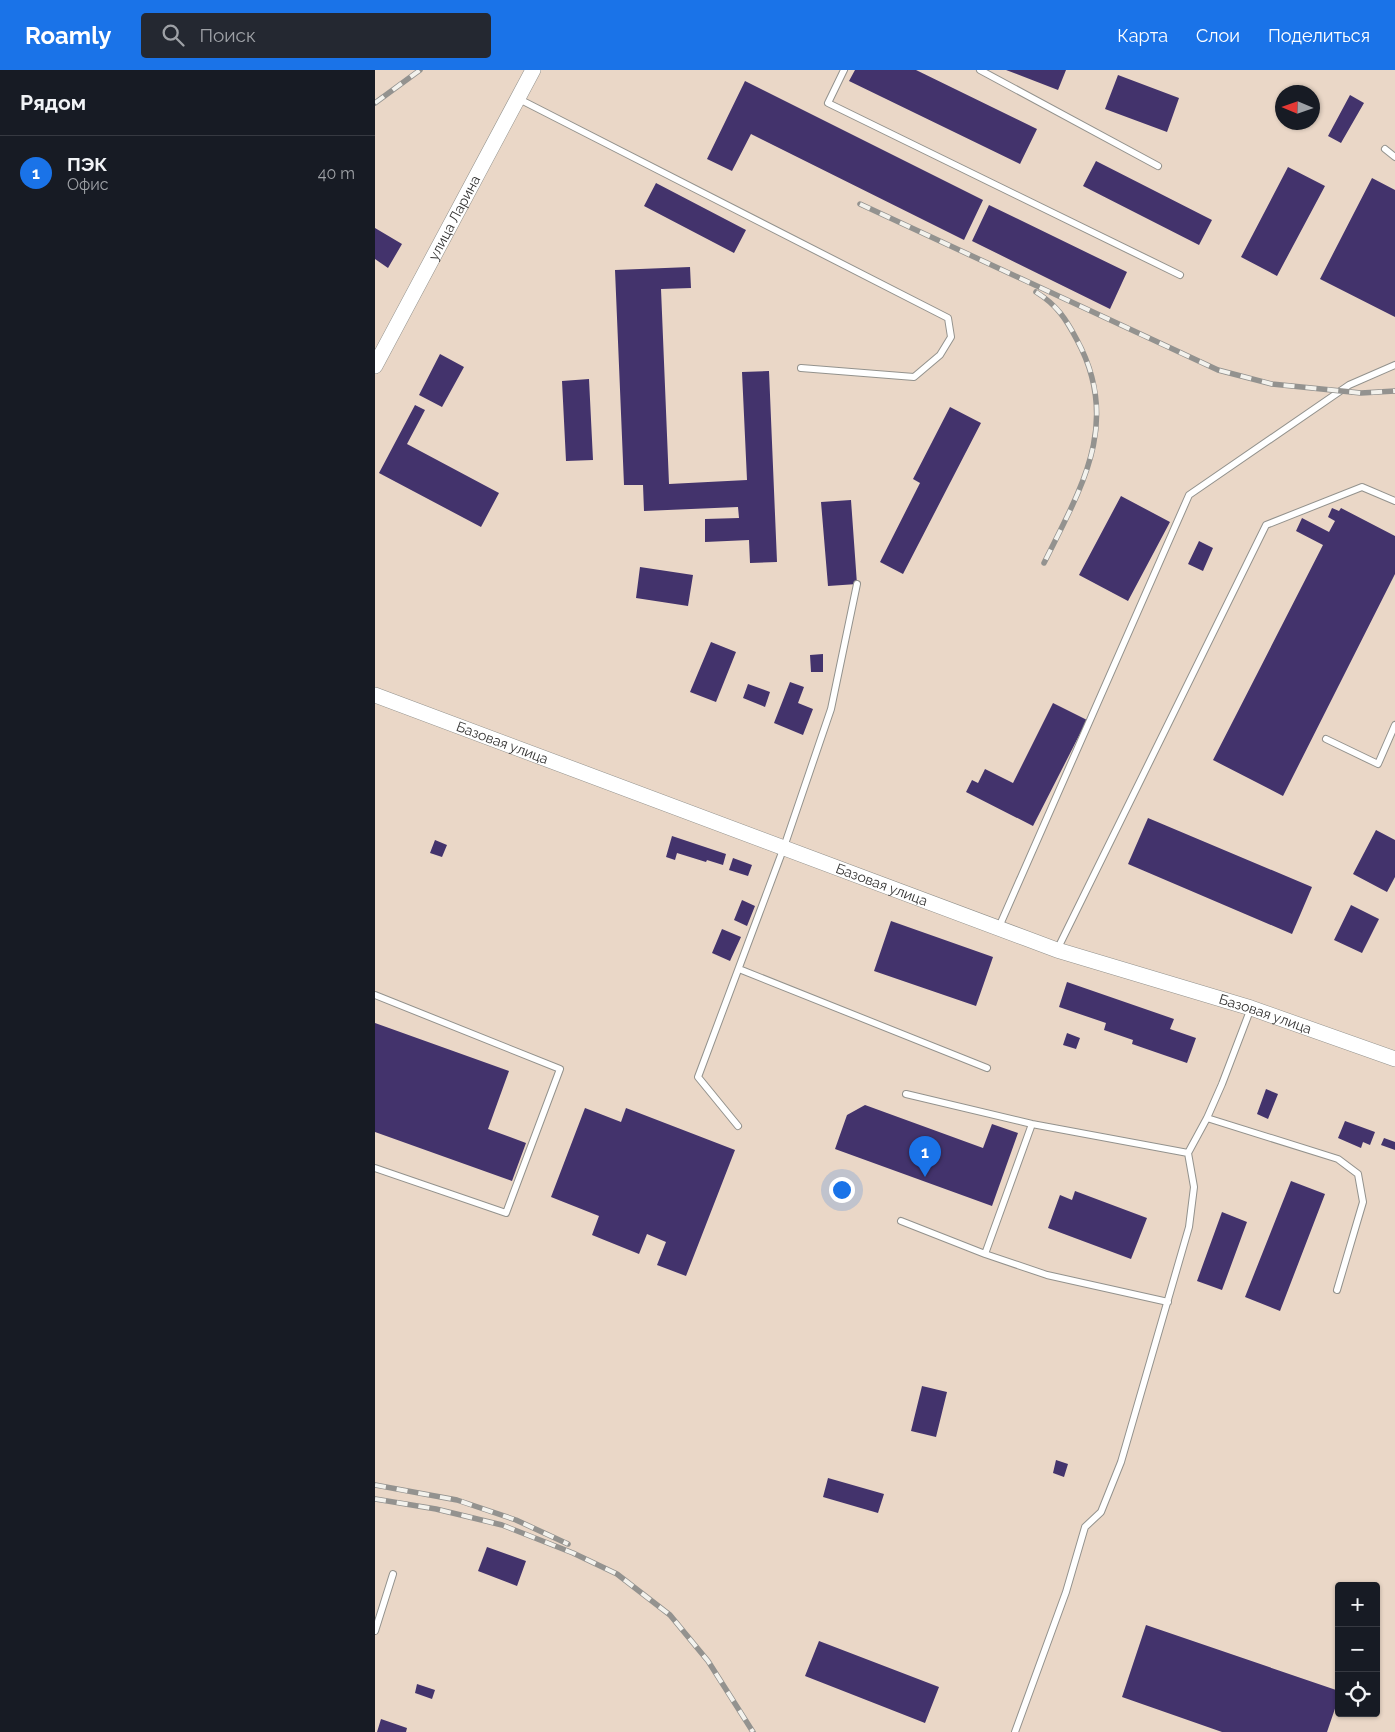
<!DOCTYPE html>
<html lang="ru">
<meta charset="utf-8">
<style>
:root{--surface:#171b24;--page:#242831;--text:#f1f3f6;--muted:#9ea1a6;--line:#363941;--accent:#1a73e8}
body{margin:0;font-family:Raleway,sans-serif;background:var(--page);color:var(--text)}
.controls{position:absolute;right:15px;bottom:15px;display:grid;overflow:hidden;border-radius:5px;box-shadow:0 1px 4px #0004}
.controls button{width:45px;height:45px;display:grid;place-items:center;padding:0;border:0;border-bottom:1px solid var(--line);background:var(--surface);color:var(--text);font:25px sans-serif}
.compass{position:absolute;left:900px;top:15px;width:45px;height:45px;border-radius:50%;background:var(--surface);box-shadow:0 1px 4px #0004;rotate:272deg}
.you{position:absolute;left:466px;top:1119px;width:18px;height:18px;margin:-12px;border:4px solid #fff;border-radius:50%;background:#1a73e8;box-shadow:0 0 0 8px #1a73e833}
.badge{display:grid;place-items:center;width:32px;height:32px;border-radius:50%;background:var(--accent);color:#fff;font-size:16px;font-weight:700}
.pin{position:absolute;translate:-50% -41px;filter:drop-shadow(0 1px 2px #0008)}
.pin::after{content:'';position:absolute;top:26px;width:18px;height:15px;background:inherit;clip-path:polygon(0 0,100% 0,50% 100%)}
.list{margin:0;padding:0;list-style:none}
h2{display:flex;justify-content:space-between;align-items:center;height:65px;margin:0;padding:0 20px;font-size:21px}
h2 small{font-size:16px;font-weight:400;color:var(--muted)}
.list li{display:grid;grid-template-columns:32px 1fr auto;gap:15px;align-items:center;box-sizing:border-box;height:75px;padding:0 20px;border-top:1px solid var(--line)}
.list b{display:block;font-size:19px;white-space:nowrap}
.list p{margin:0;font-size:16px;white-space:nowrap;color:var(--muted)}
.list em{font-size:16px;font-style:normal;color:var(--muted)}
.icon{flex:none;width:28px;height:28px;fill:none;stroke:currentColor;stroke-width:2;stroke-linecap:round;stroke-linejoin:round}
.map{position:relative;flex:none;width:1020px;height:1662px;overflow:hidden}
header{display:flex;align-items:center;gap:30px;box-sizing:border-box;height:70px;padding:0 25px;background:var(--accent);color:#fff}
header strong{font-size:24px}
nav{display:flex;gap:28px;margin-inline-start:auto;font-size:18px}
.search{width:350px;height:45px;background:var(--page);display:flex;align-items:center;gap:12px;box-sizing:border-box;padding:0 18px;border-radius:5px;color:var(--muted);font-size:19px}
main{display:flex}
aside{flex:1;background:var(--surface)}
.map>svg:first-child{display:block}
.industrial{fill:#ead7c7;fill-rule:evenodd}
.building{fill:#43336c}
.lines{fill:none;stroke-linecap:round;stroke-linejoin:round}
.service-casing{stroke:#93928d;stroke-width:8}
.tertiary-casing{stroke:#93928d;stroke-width:16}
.service{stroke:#fff;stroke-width:6}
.tertiary{stroke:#fff;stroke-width:15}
.rail-casing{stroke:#93928f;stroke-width:5.5}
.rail{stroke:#f3f2ed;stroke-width:4;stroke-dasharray:11;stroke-linecap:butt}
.labels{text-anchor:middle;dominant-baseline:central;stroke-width:5;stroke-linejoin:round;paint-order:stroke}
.street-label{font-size:14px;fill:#343332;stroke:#f3f2ed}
</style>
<header>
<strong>Roamly</strong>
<div class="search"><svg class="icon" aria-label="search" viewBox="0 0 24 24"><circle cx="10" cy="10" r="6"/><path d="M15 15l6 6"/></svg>Поиск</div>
<nav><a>Карта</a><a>Слои</a><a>Поделиться</a></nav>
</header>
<main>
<aside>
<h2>Рядом<small></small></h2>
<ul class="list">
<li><span class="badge">1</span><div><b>ПЭК</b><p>Офис</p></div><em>40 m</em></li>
</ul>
</aside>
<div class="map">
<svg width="1020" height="1662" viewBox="0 0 1020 1662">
<rect width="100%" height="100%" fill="#e5e5e0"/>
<!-- industrial -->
<path class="industrial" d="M 0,0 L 1020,0 L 1020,1662 L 0,1662 ZM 908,22 L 938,22 L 938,52 L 908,52 ZM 964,1516 L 1001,1516 L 1001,1643 L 964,1643 Z"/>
<!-- building -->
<path class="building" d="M 480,0 L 541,0 L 662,59 L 645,94 L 474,11 Z
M 631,0 L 691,0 L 683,20 Z
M 743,5 L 804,28 L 792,62 L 730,39 Z
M 370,11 L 608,130 L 589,170 L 376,64 L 357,101 L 332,89 Z
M 975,25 L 989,33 L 966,73 L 953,66 Z
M 721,91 L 837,150 L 824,175 L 708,116 Z
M 913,97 L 950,116 L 902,206 L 866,187 Z
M 997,108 L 1020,120 L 1020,247 L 945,209 Z
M 281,113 L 371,160 L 359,183 L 269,136 Z
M 614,135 L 752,202 L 735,239 L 597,171 Z
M 0,158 L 27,174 L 13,198 L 0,189 Z
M 315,197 L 316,218 L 286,219 L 294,414 L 372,410 L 367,302 L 394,301 L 402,492 L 375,493 L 374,470 L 330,472 L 330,449 L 364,448 L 363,437 L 269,441 L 268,415 L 249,415 L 240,200 Z
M 65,284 L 89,297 L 67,337 L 44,325 Z
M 214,309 L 218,390 L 191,391 L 187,311 Z
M 40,335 L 50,340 L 32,374 L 124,423 L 106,457 L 4,403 Z
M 575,337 L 606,353 L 528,504 L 505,492 L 545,413 L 538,409 Z
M 746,426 L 795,452 L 753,531 L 704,505 Z
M 476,430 L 482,514 L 453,516 L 446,432 Z
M 957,438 L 964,441 L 966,438 L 1020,466 L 1020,504 L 908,726 L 838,690 L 948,475 L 921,461 L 927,448 L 954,462 L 960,451 L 953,447 Z
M 824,471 L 838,478 L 828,501 L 813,494 Z
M 265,497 L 318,505 L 313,536 L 261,528 Z
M 336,572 L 361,582 L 341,632 L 315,622 Z
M 448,584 L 448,602 L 436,602 L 435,585 Z
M 415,612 L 429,617 L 423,633 L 438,639 L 428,665 L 399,653 Z
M 373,614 L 395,622 L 390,637 L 368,628 Z
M 678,633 L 712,650 L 658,756 L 591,722 L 597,710 L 603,713 L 610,699 L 638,713 Z
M 773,748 L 937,817 L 917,864 L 753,794 Z
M 1001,760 L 1020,770 L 1020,807 L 1012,822 L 978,804 Z
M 297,766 L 351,784 L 348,795 L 332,790 L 331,792 L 302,783 L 300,790 L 291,787 Z
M 60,770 L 72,775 L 67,787 L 55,783 Z
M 358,788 L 377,795 L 373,806 L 354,800 Z
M 367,830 L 380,836 L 372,856 L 359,850 Z
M 976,835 L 1004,849 L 987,883 L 959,870 Z
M 516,851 L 618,887 L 601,936 L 499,901 Z
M 347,859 L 366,867 L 355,891 L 337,883 Z
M 692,912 L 799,949 L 795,959 L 821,968 L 812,993 L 757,974 L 758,970 L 729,960 L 731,953 L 684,937 Z
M 0,953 L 134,1001 L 113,1059 L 151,1073 L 137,1111 L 0,1062 Z
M 692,963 L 705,968 L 701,979 L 688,975 Z
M 891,1019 L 903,1024 L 893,1049 L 882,1044 Z
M 490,1035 L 608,1078 L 617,1054 L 643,1063 L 617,1136 L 460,1079 L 472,1045 Z
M 210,1038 L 246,1052 L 251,1038 L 360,1080 L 311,1206 L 282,1195 L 291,1172 L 272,1164 L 264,1184 L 217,1165 L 224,1146 L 176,1127 Z
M 970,1051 L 1000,1062 L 995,1075 L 988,1072 L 986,1078 L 963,1068 Z
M 1009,1068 L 1020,1072 L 1020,1080 L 1006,1075 Z
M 916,1111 L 950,1124 L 905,1241 L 870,1227 Z
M 700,1121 L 772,1148 L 756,1189 L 673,1158 L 685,1125 L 697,1130 Z
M 847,1142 L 872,1152 L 847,1220 L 822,1211 Z
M 547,1316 L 572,1322 L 561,1367 L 536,1361 Z
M 681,1390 L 693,1394 L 689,1407 L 678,1403 Z
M 453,1408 L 509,1424 L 503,1443 L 448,1427 Z
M 112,1477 L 151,1491 L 142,1516 L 103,1501 Z
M 771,1555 L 964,1621 L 964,1627 L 952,1662 L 847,1662 L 747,1627 Z
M 444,1571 L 564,1617 L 550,1653 L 430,1606 Z
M 42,1614 L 60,1620 L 57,1629 L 40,1623 Z
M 6,1649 L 32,1658 L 31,1662 L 2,1662 Z"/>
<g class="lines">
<!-- service casing -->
<g class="service-casing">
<path id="service" d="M 469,0 L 453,33 L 805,205
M 605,0 L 783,96
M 144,29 L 573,248 L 576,267 L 565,285 L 539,307 L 426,298
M 1010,79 L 1020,87
M 951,669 L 1003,694 L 1020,655
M 624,857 L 814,425 L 974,315 L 1020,295
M 682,880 L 891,455 L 987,417 L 1020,431
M 364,899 L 612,998
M 0,925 L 185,999 L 131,1143 L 0,1098
M 531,1024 L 657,1054 L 813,1083
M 832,1048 L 963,1089 L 983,1104 L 988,1132 L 962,1220
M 363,1056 L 323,1007 L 409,777 L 456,639 L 482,514
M 526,1151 L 610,1184 L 672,1205 L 793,1232
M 610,1184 L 657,1054
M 0,1561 L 18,1504
M 640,1662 L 691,1522 L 710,1457 L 726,1442 L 746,1392 L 814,1157 L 819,1117 L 813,1083 L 832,1048 L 847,1014 L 876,938"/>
</g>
<!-- tertiary casing -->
<g class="tertiary-casing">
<g id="tertiary">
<path id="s1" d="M 0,296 L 158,0"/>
<path id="s2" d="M 0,625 L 650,868 L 682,880 L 876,938 L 1020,989"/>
</g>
</g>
<!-- service -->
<use href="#service" class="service"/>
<!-- tertiary -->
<use href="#tertiary" class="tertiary"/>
<!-- rail casing -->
<g class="rail-casing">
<path id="rail" d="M 0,33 L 45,0
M 485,134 L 843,300 L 897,314 L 986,323 L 1020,321
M 661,222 C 682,235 691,249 702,270 C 747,353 706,418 669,493
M 0,1415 L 82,1430 L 141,1450 L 193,1474
M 0,1429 L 61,1439 L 127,1455 L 198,1483 L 242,1504 L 295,1545 L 333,1591 L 378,1662"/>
</g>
<!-- rail -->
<use href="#rail" class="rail"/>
</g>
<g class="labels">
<!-- street labels -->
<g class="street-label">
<text stroke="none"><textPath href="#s1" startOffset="168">улица Ларина</textPath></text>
<text stroke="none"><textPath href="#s2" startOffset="136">Базовая улица</textPath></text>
<text stroke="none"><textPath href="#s2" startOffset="541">Базовая улица</textPath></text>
<text stroke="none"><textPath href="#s2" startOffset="946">Базовая улица</textPath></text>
</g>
</g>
</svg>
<div class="controls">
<button>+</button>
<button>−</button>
<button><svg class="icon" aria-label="locate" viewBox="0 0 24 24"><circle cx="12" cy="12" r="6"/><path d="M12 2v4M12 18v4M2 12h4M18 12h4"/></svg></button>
</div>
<svg class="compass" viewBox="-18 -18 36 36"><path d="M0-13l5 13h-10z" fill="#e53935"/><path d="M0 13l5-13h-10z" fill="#9ea1a6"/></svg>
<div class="you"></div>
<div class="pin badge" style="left:550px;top:1107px">1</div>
</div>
</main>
